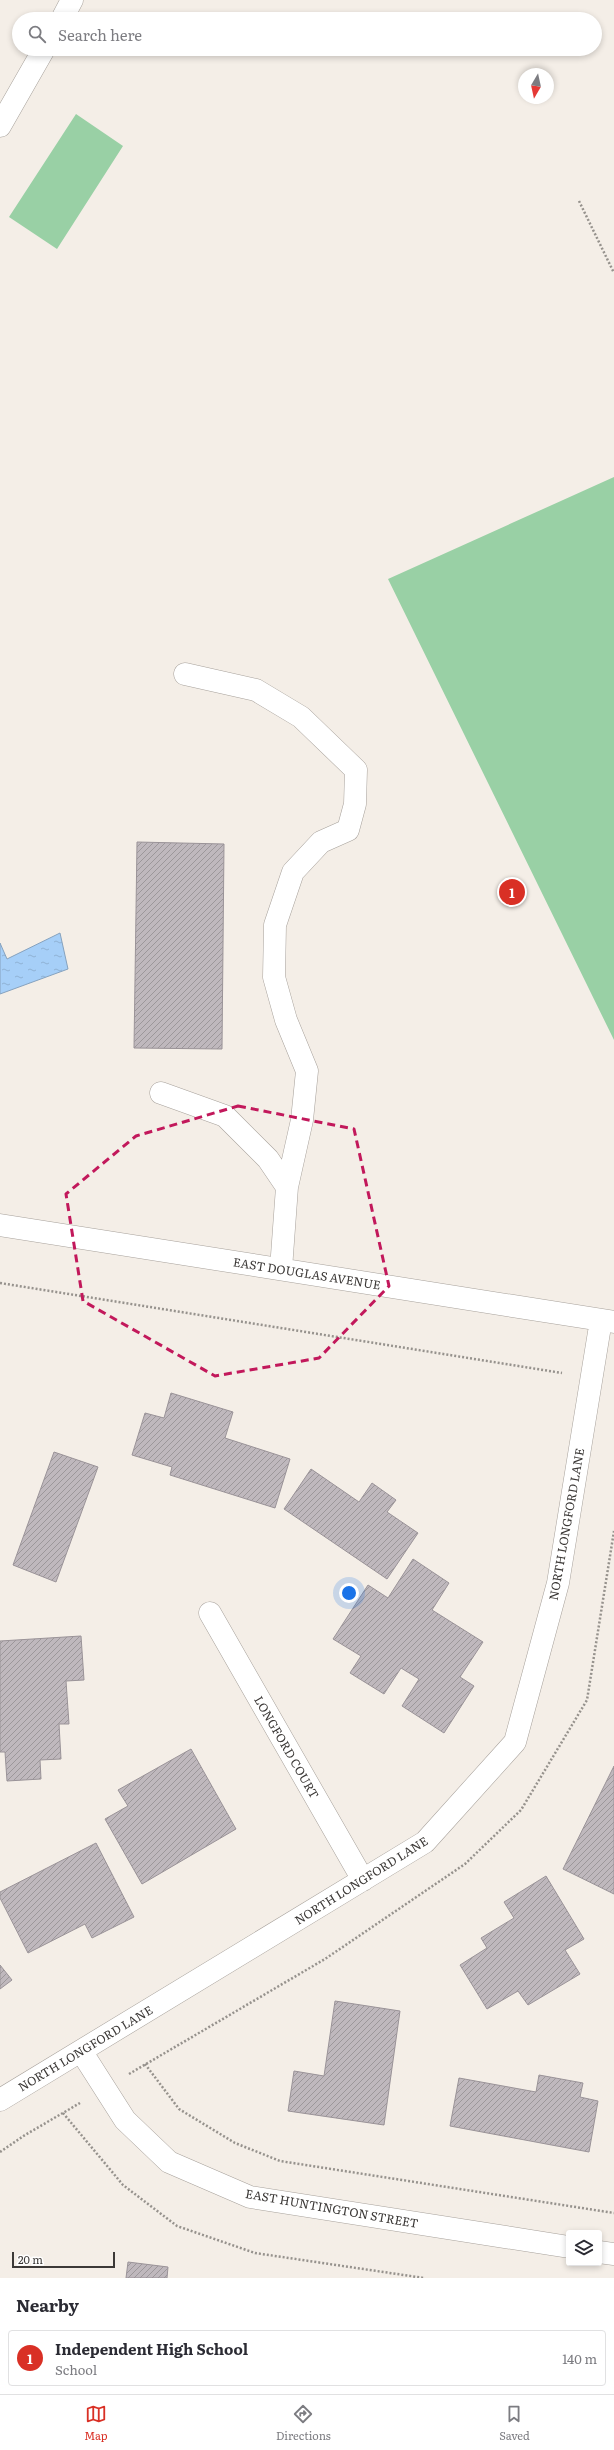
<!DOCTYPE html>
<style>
:root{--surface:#fff;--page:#f7f7f7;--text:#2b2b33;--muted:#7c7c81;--line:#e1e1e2;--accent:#d93025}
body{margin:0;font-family:Literata,serif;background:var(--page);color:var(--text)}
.controls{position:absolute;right:12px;bottom:12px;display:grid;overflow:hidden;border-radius:4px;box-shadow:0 2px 6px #0003}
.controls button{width:36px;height:36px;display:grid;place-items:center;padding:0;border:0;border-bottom:1px solid var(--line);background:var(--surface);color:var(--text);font:20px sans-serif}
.compass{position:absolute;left:518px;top:68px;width:36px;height:36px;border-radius:50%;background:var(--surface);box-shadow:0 2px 6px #0003;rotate:189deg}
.scale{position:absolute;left:12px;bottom:10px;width:103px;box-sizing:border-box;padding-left:4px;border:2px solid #3c3937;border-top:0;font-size:11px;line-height:14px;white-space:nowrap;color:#3c3937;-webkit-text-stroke:3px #fff;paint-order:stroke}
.you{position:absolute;left:349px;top:1593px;width:14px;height:14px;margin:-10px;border:3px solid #fff;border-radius:50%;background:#1a73e8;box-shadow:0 0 0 6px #1a73e833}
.badge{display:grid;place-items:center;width:26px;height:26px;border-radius:50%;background:var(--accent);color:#fff;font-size:13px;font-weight:700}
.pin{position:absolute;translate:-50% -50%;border:2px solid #fff;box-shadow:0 1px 4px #0006}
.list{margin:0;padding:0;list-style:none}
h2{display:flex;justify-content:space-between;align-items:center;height:52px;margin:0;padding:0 16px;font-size:17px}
h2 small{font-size:13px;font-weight:400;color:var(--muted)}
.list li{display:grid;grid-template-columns:26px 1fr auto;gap:12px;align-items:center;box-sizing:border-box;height:56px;margin:0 8px 8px;padding:0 8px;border:1px solid var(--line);border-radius:4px}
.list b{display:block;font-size:15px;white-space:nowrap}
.list p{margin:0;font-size:13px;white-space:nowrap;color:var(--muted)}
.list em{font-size:13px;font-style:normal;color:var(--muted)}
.icon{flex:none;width:22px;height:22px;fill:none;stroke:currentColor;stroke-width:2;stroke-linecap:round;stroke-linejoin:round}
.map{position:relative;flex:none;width:614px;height:2278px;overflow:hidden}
.search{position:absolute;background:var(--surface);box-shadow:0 2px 6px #0003;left:12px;right:12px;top:12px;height:44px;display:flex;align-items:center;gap:10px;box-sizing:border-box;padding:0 14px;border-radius:22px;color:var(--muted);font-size:15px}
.sheet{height:116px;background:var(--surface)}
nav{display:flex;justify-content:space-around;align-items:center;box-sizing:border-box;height:56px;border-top:1px solid var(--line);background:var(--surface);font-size:11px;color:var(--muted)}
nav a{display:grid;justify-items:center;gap:2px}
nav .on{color:var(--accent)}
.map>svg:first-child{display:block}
.park{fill:#99d0a5}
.water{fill:url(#water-ripples);stroke:#86a2be}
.building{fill:url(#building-hatch);stroke:#9a9398}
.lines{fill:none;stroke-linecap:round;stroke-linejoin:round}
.minor-casing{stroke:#a7a19b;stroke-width:23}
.path{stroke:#96928d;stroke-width:2.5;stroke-dasharray:2 2;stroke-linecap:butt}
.minor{stroke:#fff;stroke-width:22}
.marked{fill:none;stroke:#c2185b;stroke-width:3;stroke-dasharray:8 5;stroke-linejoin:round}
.labels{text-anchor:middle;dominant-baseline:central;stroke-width:3;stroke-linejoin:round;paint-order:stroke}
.street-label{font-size:12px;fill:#3c3937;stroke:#fff}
</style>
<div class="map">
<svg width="614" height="2278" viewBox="0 0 614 2278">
<defs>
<pattern id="water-ripples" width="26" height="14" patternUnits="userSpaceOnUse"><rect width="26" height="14" fill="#a6cff8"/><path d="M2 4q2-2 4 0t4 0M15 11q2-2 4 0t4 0" fill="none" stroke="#90b2d5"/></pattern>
<pattern id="building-hatch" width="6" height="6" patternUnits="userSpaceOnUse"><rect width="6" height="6" fill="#bfb8bd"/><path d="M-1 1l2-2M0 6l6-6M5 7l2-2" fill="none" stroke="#9c979a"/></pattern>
</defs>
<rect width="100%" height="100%" fill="#f4eee7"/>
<!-- park -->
<path class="park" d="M 76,114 L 123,146 L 57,249 L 9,217 Z
M 614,477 L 614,1040 L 388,579 Z"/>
<!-- water -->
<path class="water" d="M 60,933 L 68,969 L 0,994 L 0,943 L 7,959 Z"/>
<!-- building -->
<path class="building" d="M 137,842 L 224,844 L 222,1049 L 134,1048 Z
M 171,1393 L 233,1412 L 225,1438 L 290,1459 L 275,1508 L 170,1475 L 172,1467 L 132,1455 L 145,1413 L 164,1418 Z
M 54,1452 L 98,1467 L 56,1582 L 13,1565 Z
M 311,1469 L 359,1502 L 372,1483 L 396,1500 L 387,1512 L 418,1533 L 387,1579 L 284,1509 Z
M 413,1559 L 449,1583 L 432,1610 L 483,1642 L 460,1677 L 474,1686 L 444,1733 L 402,1706 L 419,1679 L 401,1668 L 384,1694 L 350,1673 L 361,1656 L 333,1639 L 368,1585 L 388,1598 Z
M 81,1636 L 84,1680 L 66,1681 L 69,1724 L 59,1724 L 61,1759 L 40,1760 L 41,1779 L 7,1781 L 5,1752 L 0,1752 L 0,1641 Z
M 191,1749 L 236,1829 L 142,1884 L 105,1819 L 128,1806 L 118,1790 Z
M 614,1766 L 614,1894 L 563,1869 Z
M 96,1843 L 134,1917 L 92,1938 L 85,1924 L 28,1953 L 0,1898 L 0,1892 Z
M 546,1876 L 584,1939 L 565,1950 L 580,1974 L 528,2005 L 518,1991 L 487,2009 L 460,1965 L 487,1948 L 481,1938 L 514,1918 L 504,1902 Z
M 0,1965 L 12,1980 L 0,1989 Z
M 335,2001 L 400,2011 L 384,2125 L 288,2111 L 294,2071 L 324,2076 Z
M 539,2075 L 583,2083 L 580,2097 L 598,2101 L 589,2152 L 450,2126 L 459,2078 L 536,2092 Z
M 128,2262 L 168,2267 L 167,2278 L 126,2278 Z"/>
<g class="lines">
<!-- minor casing -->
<g class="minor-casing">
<path id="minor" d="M 62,19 L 72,0
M 0,126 L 44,49
M 185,674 L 256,690 L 301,717 L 356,770 L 355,804 L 348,830 L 321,842 L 293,872 L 275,925 L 274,977 L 286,1020 L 307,1071 L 302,1120 L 287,1187
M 161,1093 L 225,1116 L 268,1159 L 287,1187 L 281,1269
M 0,1225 L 614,1322
M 210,1613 L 363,1880
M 81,2051 L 125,2120 L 169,2162 L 250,2197 L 569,2247
M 0,2100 L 425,1842 L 515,1742 L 558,1583 L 601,1320
M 599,2252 L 614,2254"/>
</g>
<!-- path -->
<path class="path" d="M 579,201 L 614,273
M 0,1283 L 562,1373
M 145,2064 L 179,2109 L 235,2143 L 280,2161 L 614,2213
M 129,2074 L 325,1959 L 465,1864 L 521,1810 L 587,1700 L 614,1531
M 63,2113 L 123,2185 L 177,2226 L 255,2253 L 424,2278
M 0,2152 L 25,2135 L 80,2103"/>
<!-- minor -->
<use href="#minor" class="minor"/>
</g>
<!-- marked area -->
<path class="marked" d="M 238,1106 L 354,1129 L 389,1286 L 319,1358 L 215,1376 L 83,1301 L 66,1194 L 136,1136 Z"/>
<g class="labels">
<!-- street labels -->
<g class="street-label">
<text transform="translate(307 1273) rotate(9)">EAST DOUGLAS AVENUE</text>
<text transform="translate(566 1524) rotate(-80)">NORTH LONGFORD LANE</text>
<text transform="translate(287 1747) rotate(60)">LONGFORD COURT</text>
<text transform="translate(361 1880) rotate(-32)">NORTH LONGFORD LANE</text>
<text transform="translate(85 2048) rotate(-31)">NORTH LONGFORD LANE</text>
<text transform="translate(332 2208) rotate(10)">EAST HUNTINGTON STREET</text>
</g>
</g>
</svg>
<div class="controls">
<button><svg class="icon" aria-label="layers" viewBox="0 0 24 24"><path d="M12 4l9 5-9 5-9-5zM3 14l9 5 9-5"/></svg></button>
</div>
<svg class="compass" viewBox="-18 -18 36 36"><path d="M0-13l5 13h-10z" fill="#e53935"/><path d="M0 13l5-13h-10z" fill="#7c7c81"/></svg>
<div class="scale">20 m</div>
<div class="you"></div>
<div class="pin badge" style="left:512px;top:892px">1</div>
<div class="search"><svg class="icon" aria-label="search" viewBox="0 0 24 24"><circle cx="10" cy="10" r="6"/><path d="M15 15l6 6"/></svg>Search here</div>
</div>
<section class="sheet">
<h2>Nearby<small></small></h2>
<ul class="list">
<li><span class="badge">1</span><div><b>Independent High School</b><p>School</p></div><em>140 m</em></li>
</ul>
</section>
<nav>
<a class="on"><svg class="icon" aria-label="map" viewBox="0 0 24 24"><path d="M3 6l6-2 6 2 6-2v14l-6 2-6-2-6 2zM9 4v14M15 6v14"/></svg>Map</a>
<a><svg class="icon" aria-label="directions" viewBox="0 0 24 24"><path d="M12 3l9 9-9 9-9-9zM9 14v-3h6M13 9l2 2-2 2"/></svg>Directions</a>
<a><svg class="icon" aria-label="saved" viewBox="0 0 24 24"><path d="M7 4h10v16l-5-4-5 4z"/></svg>Saved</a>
</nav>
